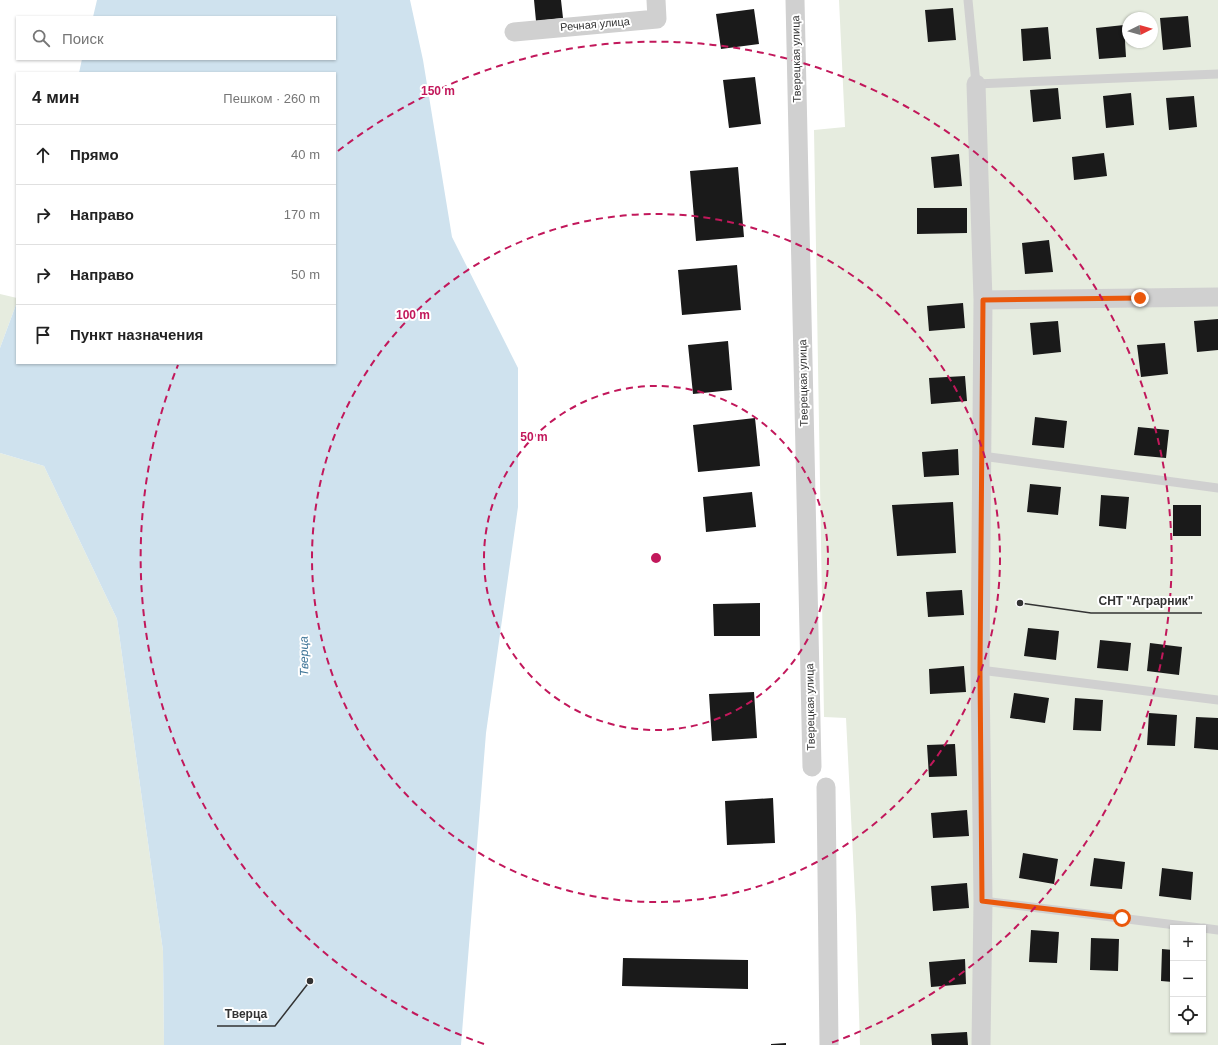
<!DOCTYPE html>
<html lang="ru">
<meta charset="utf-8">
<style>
:root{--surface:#fff;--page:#f2f2f2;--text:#222;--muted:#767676;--line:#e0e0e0}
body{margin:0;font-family:Helvetica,sans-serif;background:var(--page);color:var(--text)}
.controls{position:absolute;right:12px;bottom:12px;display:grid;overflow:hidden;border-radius:0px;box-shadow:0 1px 3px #0004}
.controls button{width:36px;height:36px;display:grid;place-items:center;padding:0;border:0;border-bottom:1px solid var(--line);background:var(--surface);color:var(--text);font:20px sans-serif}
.compass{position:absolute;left:1122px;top:12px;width:36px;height:36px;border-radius:50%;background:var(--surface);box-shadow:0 1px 3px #0004;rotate:85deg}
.stop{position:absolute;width:12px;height:12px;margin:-9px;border:3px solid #ea580c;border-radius:50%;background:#fff}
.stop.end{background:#ea580c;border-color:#fff;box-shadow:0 1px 4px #0008}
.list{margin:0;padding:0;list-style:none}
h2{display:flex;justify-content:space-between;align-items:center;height:52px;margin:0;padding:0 16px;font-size:17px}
h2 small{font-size:13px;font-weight:400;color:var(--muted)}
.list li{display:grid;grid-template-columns:26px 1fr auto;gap:12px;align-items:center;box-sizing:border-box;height:60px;padding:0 16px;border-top:1px solid var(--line)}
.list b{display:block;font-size:15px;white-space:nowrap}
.list em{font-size:13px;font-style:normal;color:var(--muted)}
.icon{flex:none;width:22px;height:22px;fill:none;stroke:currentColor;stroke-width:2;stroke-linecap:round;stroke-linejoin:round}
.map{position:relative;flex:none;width:1218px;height:1045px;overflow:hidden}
.search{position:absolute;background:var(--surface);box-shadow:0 1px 3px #0004;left:16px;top:16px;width:320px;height:44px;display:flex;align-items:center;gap:10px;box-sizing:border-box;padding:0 14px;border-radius:0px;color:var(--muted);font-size:15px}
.panel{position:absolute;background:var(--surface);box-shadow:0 1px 3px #0004;left:16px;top:72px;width:320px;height:292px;border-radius:0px}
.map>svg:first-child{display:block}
.green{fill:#e6ecdf;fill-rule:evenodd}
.water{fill:#cfe2ee}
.building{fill:#1a1a1a}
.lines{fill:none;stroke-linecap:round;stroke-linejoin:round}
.service{stroke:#d0d0d0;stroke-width:9}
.minor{stroke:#d0d0d0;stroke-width:19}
.route{stroke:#ea580c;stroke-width:5}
.ring{fill:none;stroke:#c2185b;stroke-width:2;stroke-dasharray:7 5}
.labels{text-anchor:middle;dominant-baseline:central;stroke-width:4;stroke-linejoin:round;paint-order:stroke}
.street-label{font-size:11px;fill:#333;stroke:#fff}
.water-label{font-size:12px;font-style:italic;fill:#3f7597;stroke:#fff}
.centre{fill:#c2185b;stroke:#fff;stroke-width:2}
.ring-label{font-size:12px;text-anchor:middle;font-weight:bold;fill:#c2185b;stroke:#fff;stroke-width:4;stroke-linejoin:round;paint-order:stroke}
.leader{fill:none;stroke:#333;stroke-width:1.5}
.callout-dot{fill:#333;stroke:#fff;stroke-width:1.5}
.callout-label{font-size:12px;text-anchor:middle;font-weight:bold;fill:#333;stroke:#fff;stroke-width:4;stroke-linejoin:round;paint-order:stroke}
</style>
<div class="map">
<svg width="1218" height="1045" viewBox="0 0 1218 1045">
<rect width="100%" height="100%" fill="#fff"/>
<!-- green -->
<path class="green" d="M 839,0 L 1218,0 L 1218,1045 L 860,1045 L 856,916 L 846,718 L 824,717 L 814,130 L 845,127 ZM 1128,18 L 1152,18 L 1152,42 L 1128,42 ZM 1173,928 L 1203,928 L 1203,1030 L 1173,1030 Z
M 0,294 L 17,298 L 17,302 L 0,348 Z
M 0,453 L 44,466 L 117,619 L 163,951 L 164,1045 L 0,1045 Z"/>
<!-- water -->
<path class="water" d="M 97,0 L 410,0 L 423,60 L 452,237 L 518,368 L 518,507 L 486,733 L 461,1045 L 164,1045 L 163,951 L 117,619 L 44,466 L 0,453 L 0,348 L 17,302 L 17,363 L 335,363 L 335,73 L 79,73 L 82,59 L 335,59 L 335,17 L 93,17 Z"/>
<!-- building -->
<path class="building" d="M 534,0 L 561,0 L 563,18 L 536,21 Z
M 953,8 L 956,40 L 928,42 L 925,10 Z
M 754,9 L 759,44 L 721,49 L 716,14 Z
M 1188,16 L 1191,47 L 1163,50 L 1160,18 Z
M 1124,25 L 1126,57 L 1099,59 L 1096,28 Z
M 1048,27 L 1051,59 L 1023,61 L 1021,29 Z
M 755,77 L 761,124 L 729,128 L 723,80 Z
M 1058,88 L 1061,119 L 1033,122 L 1030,90 Z
M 1131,93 L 1134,125 L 1106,128 L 1103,96 Z
M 1194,96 L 1197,127 L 1169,130 L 1166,98 Z
M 1104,153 L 1107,176 L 1074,180 L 1072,157 Z
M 959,154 L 962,186 L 934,188 L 931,157 Z
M 738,167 L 744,237 L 696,241 L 690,171 Z
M 917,208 L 967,208 L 967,233 L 917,234 Z
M 1049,240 L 1053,272 L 1025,274 L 1022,243 Z
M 737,265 L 741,310 L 682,315 L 678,270 Z
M 963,303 L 965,328 L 929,331 L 927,306 Z
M 1218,319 L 1218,350 L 1197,352 L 1194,321 Z
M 1058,321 L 1061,352 L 1033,355 L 1030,323 Z
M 728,341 L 732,390 L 693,394 L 688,345 Z
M 1165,343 L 1168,374 L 1141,377 L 1137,345 Z
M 965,376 L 967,401 L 931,404 L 929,378 Z
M 1035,417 L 1067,421 L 1064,448 L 1032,445 Z
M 755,418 L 760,466 L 698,472 L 693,425 Z
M 1138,427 L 1169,430 L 1166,458 L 1134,455 Z
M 958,449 L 959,475 L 924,477 L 922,452 Z
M 1030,484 L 1061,487 L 1058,515 L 1027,512 Z
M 752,492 L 756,527 L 706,532 L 703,497 Z
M 1101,495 L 1129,497 L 1126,529 L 1099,526 Z
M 953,502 L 956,553 L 897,556 L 892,505 Z
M 1173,505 L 1201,505 L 1201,536 L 1173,536 Z
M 962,590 L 964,615 L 928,617 L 926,592 Z
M 760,603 L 760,636 L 714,636 L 713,604 Z
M 1028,628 L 1059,631 L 1056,660 L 1024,656 Z
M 1100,640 L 1131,643 L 1128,671 L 1097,668 Z
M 1150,643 L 1182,647 L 1179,675 L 1147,671 Z
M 964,666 L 966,692 L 930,694 L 929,669 Z
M 754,692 L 757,738 L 712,741 L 709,694 Z
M 1014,693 L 1049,698 L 1045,723 L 1010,718 Z
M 1075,698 L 1103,700 L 1101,731 L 1073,730 Z
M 1149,713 L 1177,715 L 1175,746 L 1147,745 Z
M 1196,717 L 1218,718 L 1218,750 L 1194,748 Z
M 955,744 L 957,776 L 929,777 L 927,745 Z
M 773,798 L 775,843 L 727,845 L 725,801 Z
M 967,810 L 969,836 L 933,838 L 931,813 Z
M 1023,853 L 1058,859 L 1054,884 L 1019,878 Z
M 1094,858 L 1125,862 L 1122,889 L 1090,886 Z
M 1162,868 L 1193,872 L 1191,900 L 1159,896 Z
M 967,883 L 969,908 L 933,911 L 931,886 Z
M 1031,930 L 1059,932 L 1057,963 L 1029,962 Z
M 1091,938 L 1119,939 L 1118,971 L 1090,970 Z
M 1162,949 L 1173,950 L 1173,982 L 1161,981 Z
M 623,958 L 748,960 L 748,989 L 622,986 Z
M 965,959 L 966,984 L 931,987 L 929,962 Z
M 967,1032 L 968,1045 L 932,1045 L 931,1034 Z
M 786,1043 L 786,1045 L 771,1045 L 771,1044 Z"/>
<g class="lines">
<!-- service -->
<path class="service" d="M 968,0 L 976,84 L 1218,74
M 982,456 L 1218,488
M 980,670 L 1218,700
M 983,901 L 1200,928
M 1203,928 L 1218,930"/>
<!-- minor -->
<path class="minor" d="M 795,0 L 812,767
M 514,32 L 657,19 L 656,0
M 976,84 L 983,300 L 980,670 L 983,901 L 981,1045
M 983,300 L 1218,297
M 826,787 L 829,1045"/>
</g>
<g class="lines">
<!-- route -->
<path class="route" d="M 1122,918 L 982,901 L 980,670 L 983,300 L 1140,298"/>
</g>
<!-- distance rings -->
<g class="ring">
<circle cx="656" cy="558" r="172"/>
<circle cx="656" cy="558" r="344"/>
<path d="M484 1044A516 516 0 0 1 178 365M338 151A516 516 0 1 1 828 1044"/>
</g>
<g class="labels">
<!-- street labels -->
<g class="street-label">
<text transform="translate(595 24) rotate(-5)">Речная улица</text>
<text transform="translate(796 59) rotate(-91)">Тверецкая улица</text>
<text transform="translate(803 383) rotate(-91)">Тверецкая улица</text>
<text transform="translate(810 707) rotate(-91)">Тверецкая улица</text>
</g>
<!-- water labels -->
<g class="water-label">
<text transform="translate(304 656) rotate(-91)">Тверца</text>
</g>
</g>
<circle cx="656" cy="558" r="6" class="centre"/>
<g class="ring-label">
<text x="438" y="95">150 m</text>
<text x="413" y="319">100 m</text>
<text x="534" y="441">50 m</text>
</g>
<!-- callouts -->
<path class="leader" d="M1020 603L1091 613H1202M310 981L275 1026H217"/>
<g class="callout-dot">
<circle cx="1020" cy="603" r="4"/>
<circle cx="310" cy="981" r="4"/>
</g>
<g class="callout-label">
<text x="1146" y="605">СНТ "Аграрник"</text>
<text x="246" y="1018">Тверца</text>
</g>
</svg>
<div class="controls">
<button>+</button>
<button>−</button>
<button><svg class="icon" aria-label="locate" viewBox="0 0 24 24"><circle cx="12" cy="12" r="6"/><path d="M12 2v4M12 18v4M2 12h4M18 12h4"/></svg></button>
</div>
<svg class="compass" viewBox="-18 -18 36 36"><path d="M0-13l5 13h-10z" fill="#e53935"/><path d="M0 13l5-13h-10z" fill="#767676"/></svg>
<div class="stop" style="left:1122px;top:918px"></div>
<div class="stop end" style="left:1140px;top:298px"></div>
<div class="search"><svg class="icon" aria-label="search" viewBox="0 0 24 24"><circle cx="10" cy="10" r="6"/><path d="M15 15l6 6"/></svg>Поиск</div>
<section class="panel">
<h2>4 мин<small>Пешком · 260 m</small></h2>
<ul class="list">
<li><svg class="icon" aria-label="ahead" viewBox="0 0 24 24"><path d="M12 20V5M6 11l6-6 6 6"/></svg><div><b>Прямо</b></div><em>40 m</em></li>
<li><svg class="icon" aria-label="right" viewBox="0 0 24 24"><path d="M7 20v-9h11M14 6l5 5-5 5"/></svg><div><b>Направо</b></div><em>170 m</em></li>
<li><svg class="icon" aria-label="right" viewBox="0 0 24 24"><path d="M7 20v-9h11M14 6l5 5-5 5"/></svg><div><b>Направо</b></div><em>50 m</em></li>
<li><svg class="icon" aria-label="arrive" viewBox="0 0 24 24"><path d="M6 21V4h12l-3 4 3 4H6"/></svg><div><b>Пункт назначения</b></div></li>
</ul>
</section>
</div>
